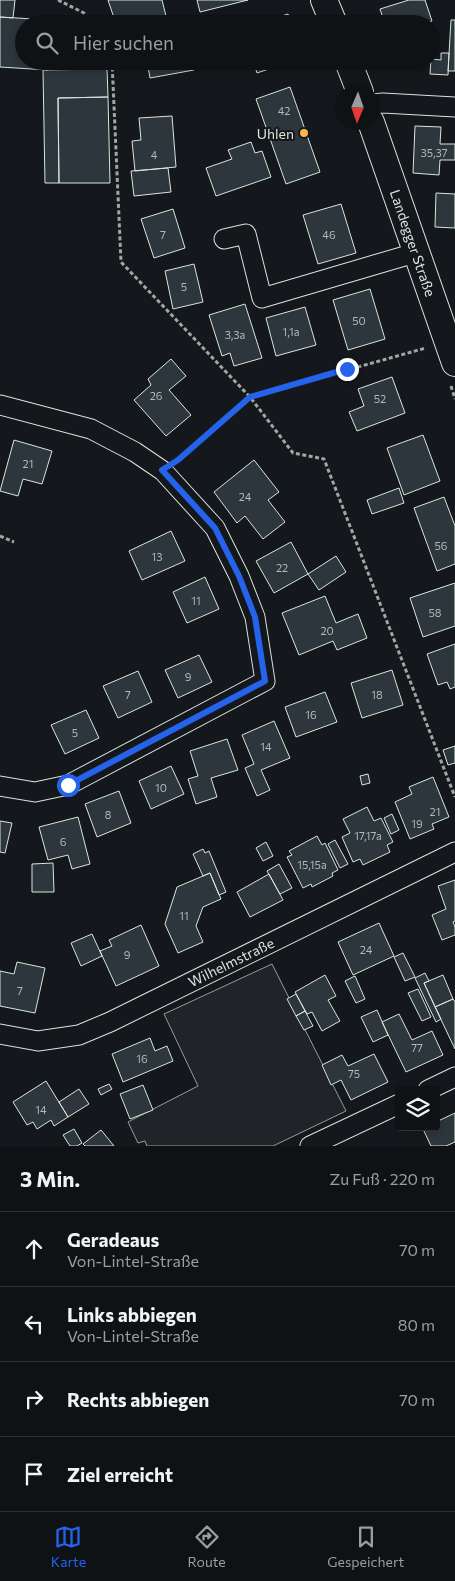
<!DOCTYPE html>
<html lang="de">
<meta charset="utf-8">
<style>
:root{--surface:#0f1215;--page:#1d2022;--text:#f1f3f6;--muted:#9b9ea0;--line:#2f3234;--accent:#2563eb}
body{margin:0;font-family:Commissioner,sans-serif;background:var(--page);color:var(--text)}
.controls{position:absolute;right:15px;bottom:15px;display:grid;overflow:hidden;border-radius:5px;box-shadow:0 2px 8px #0003}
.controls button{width:45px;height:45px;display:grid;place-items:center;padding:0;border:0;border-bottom:1px solid var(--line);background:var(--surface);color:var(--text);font:25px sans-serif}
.compass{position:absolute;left:335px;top:85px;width:45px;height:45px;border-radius:50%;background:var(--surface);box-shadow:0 2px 8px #0003;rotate:182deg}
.stop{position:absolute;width:15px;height:15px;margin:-11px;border:4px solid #2563eb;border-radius:50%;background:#fff}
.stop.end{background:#2563eb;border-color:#fff;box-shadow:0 1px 5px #0008}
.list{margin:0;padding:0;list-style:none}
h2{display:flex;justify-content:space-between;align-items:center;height:65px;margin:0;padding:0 20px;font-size:21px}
h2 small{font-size:16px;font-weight:400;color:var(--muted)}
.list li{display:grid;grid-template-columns:32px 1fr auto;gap:15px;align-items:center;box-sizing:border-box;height:75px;padding:0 20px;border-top:1px solid var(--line)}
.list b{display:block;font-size:19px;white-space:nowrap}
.list p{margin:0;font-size:16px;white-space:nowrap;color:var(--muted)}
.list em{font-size:16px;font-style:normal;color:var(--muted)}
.icon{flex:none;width:28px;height:28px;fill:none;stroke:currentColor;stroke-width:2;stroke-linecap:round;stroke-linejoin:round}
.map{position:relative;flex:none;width:455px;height:1146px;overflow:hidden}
.search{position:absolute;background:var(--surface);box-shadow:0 2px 8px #0003;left:15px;right:15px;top:15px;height:55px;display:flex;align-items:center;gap:12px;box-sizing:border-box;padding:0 18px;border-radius:28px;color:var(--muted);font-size:19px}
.sheet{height:365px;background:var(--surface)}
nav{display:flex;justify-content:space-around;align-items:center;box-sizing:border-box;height:70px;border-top:1px solid var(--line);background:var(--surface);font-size:14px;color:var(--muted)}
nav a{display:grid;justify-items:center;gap:2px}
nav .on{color:var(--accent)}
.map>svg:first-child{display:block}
.green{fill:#202428;stroke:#939e99}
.building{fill:#2c363c;stroke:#d8e6dc}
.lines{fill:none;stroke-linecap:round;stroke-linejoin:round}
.street-casing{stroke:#d8e6dc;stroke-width:21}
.secondary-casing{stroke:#d8e6dc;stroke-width:28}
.path{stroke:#9da8a2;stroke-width:3;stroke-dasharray:4 2.5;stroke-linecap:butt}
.street{stroke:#14181c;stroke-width:19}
.secondary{stroke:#14181c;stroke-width:26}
.route{stroke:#2563eb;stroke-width:6}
.poi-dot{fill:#ffb74d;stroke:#14181c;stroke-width:2}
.labels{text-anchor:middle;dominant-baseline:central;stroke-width:4;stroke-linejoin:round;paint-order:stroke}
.number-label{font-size:11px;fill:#adbab4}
.poi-label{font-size:14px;fill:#d8e6dc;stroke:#14181c;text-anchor:end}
.street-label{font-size:14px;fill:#d8e6dc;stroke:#14181c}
</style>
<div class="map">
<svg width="455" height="1146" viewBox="0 0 455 1146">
<rect width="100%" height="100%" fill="#14181c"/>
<!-- green -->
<path class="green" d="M 272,964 L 346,1111 L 273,1146 L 147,1146 L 145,1141 L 138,1143 L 128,1122 L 198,1086 L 164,1014 Z"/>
<!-- building -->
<path class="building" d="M 0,0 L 15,0 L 13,18 L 0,17 Z
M 108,0 L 162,0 L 168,24 L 116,24 Z
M 197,0 L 248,0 L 200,12 Z
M 409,0 L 425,0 L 432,21 L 424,24 L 385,24 L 380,9 Z
M 288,14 L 292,24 L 257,24 Z
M 0,17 L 51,20 L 51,24 L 24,24 L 24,61 L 49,61 L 48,70 L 0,67 Z
M 451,20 L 455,20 L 455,71 L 448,71 Z
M 441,53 L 449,53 L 448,75 L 430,74 L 431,59 L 441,60 Z
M 147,61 L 193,61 L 194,70 L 150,78 Z
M 253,61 L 292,61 L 257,73 Z
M 107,69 L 108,97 L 58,98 L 59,183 L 45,183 L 43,70 Z
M 290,87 L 320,172 L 286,184 L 256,99 Z
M 108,97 L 110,183 L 59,183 L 58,98 Z
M 172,116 L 176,167 L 135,171 L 132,141 L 141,140 L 139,118 Z
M 415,126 L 441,127 L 440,144 L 455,144 L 455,160 L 440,160 L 439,175 L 413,173 Z
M 251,142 L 255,153 L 262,151 L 271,177 L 216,196 L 206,168 L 232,159 L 228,150 Z
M 168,168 L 171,192 L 134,196 L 131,171 Z
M 436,193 L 455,194 L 455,228 L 435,227 Z
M 341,204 L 356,253 L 318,264 L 303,215 Z
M 173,209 L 185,248 L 154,258 L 141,219 Z
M 194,264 L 203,302 L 173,309 L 165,271 Z
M 370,289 L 385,339 L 348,350 L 333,300 Z
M 245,304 L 262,358 L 234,366 L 230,353 L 222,356 L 209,315 Z
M 305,307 L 316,345 L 276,356 L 266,318 Z
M 171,359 L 186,376 L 169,390 L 191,415 L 166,436 L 134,400 L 151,385 L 148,379 Z
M 392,377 L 405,413 L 357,431 L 349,412 L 364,406 L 358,389 Z
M 423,435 L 440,481 L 404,495 L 387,448 Z
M 14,440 L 52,451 L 42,484 L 23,479 L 18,496 L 0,491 Z
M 254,460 L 279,492 L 268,500 L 285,522 L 263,539 L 245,516 L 237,523 L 214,492 Z
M 399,488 L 404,503 L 372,514 L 367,500 Z
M 444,497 L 455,526 L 455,564 L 437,571 L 414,508 Z
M 171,531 L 185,561 L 142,580 L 129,551 Z
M 291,542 L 308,574 L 274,593 L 256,561 Z
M 336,556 L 346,572 L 319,590 L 308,574 Z
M 205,577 L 219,609 L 187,623 L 173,592 Z
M 455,583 L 455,626 L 423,637 L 410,598 Z
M 325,596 L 336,623 L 358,614 L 367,638 L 337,650 L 333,641 L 299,655 L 282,613 Z
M 455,644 L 455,687 L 450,689 L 447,682 L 438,685 L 427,654 Z
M 199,655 L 212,682 L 178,698 L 165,670 Z
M 392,670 L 403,705 L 362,718 L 351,683 Z
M 138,671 L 152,702 L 118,718 L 103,686 Z
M 325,692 L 337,722 L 296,737 L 285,707 Z
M 86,710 L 99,738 L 65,754 L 51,725 Z
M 274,721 L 290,758 L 261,770 L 270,790 L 257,796 L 245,768 L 254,764 L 242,735 Z
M 227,739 L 238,770 L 211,778 L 217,797 L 196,804 L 188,779 L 198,776 L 190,751 Z
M 455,746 L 455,763 L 448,765 L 443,750 Z
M 171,766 L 184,794 L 151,809 L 139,781 Z
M 368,774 L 370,783 L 362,785 L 360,776 Z
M 433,777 L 449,817 L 432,824 L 434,829 L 410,839 L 395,802 L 412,794 L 409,787 Z
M 119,791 L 131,823 L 97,837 L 85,804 Z
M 367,807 L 374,821 L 381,818 L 393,842 L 387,845 L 390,852 L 363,865 L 360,859 L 353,862 L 342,837 L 350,833 L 343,819 Z
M 392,814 L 399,830 L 391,834 L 384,818 Z
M 78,817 L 90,864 L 72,869 L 68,855 L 48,860 L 39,827 Z
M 0,821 L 12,823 L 5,853 L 0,852 Z
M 317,836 L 322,845 L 325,843 L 338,870 L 332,873 L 333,876 L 312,887 L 311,884 L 303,888 L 287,857 L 292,855 L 289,851 Z
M 335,840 L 348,864 L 340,868 L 328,844 Z
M 266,842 L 273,856 L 263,861 L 256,848 Z
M 203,849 L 205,853 L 209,851 L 226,892 L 219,895 L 210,873 L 203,876 L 193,854 Z
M 53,863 L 54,892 L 32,892 L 32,864 Z
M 279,864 L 292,888 L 280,894 L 267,871 Z
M 210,873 L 221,899 L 203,907 L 196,926 L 203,942 L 178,953 L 165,924 L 177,887 Z
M 269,874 L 283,900 L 250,917 L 237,892 Z
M 455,880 L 455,921 L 453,922 L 455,927 L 455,935 L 442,940 L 432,915 L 446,909 L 438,886 Z
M 379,923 L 394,956 L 353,975 L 338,942 Z
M 141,925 L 159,966 L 116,986 L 100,951 L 112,946 L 109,940 Z
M 92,934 L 102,956 L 81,966 L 71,943 Z
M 403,953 L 415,977 L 405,981 L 394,957 Z
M 17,962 L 45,968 L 35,1013 L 0,1006 L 0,971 L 14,974 Z
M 425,973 L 429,981 L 424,983 L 441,1019 L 436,1022 L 415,978 Z
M 325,975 L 336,996 L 328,1000 L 340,1021 L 322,1031 L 312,1012 L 307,1014 L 295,992 Z
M 443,975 L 453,999 L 435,1007 L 424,983 Z
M 355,976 L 365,999 L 356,1003 L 345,981 Z
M 418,989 L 431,1017 L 422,1021 L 408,993 Z
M 296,994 L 305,1011 L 296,1016 L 287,999 Z
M 453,999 L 455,1002 L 455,1049 L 435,1007 Z
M 377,1010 L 388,1035 L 373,1042 L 361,1017 Z
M 305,1011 L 313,1026 L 304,1030 L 296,1016 Z
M 399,1014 L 412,1040 L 432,1031 L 443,1055 L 406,1072 L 382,1022 Z
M 150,1038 L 155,1051 L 167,1046 L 173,1061 L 123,1082 L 112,1054 Z
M 374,1054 L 388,1082 L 351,1100 L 341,1080 L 331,1085 L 322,1065 L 342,1055 L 348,1066 Z
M 46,1081 L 68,1117 L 54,1126 L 51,1120 L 37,1129 L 33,1122 L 27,1125 L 13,1102 Z
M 109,1084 L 112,1089 L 101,1095 L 98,1089 Z
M 143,1085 L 153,1110 L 130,1119 L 120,1094 Z
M 79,1089 L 89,1104 L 68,1117 L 59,1102 Z
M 455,1113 L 455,1142 L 446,1146 L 431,1146 L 423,1129 L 436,1127 L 436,1122 Z
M 74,1129 L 82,1143 L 77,1146 L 70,1146 L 63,1135 Z
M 101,1130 L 114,1146 L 85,1146 L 83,1144 Z"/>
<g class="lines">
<!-- street casing -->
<g class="street-casing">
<path id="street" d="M 372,104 L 383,103 L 455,107
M 224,239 L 246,234 L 262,298 L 415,253
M 0,405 L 91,429 L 135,452 L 163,471 L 215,528 L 239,576 L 255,617 L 265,681 L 68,785 L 35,792 L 0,786
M 0,1034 L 38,1041 L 79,1035 L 110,1022 L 455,852
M 428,1090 L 455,1077
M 310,1146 L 399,1104"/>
</g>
<!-- secondary casing -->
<g class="secondary-casing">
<path id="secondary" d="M 324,0 L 334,24
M 348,61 L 360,92
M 371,122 L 455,363"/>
</g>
<!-- path -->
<path class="path" d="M 58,0 L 84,13 L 92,24
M 112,61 L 121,262 L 250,397 L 293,453 L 324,459 L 455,797
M 451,386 L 455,399
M 177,460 L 250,397 L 426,348
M 0,536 L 14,542"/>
<!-- street -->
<use href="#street" class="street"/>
<!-- secondary -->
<use href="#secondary" class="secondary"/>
</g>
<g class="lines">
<!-- route -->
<path class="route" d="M 68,785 L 265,681 L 255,617 L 239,576 L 215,528 L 162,470 L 178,460 L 250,397 L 347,369"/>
</g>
<!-- markers -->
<circle class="poi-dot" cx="304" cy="133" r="5"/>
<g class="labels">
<!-- number labels -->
<g class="number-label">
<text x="284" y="110">42</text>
<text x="434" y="152">35,37</text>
<text x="154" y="154">4</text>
<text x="163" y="234">7</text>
<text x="329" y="234">46</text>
<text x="184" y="286">5</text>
<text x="359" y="320">50</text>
<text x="291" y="331">1,1a</text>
<text x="235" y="334">3,3a</text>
<text x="156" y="395">26</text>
<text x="380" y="398">52</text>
<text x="28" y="463">21</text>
<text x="245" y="496">24</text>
<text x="441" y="545">56</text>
<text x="157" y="556">13</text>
<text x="282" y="567">22</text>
<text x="196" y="600">11</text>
<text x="435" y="612">58</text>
<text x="327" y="630">20</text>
<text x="188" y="676">9</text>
<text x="128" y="694">7</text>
<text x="377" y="694">18</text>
<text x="311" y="714">16</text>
<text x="75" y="732">5</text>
<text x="266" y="746">14</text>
<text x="161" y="787">10</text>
<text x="435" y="811">21</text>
<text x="108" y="814">8</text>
<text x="417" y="823">19</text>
<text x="368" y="835">17,17a</text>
<text x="63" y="841">6</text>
<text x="312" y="864">15,15a</text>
<text x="184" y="915">11</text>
<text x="366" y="949">24</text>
<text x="127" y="954">9</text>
<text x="20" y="990">7</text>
<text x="417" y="1047">77</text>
<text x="142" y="1058">16</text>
<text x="354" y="1073">75</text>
<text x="41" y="1109">14</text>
</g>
<!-- poi labels -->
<g class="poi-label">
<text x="294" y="133">Uhlen</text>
</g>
<!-- street labels -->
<g class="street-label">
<text transform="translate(413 243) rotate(71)">Landegger Straße</text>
<text transform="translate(231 962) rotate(-26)">Wilhelmstraße</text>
</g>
</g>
</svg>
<div class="controls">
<button><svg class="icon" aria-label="layers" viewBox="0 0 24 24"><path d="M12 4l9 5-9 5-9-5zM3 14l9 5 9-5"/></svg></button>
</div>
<svg class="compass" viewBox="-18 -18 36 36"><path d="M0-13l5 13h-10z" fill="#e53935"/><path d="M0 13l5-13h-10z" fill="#9b9ea0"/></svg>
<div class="stop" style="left:68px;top:785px"></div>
<div class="stop end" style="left:347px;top:369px"></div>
<div class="search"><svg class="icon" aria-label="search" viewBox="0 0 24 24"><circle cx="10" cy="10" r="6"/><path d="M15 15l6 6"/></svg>Hier suchen</div>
</div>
<section class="sheet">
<h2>3 Min.<small>Zu Fuß · 220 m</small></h2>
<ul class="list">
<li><svg class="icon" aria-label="ahead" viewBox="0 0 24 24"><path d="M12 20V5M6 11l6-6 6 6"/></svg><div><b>Geradeaus</b><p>Von-Lintel-Straße</p></div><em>70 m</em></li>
<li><svg class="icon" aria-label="left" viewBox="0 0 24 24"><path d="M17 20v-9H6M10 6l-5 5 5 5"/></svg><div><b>Links abbiegen</b><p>Von-Lintel-Straße</p></div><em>80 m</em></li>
<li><svg class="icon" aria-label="right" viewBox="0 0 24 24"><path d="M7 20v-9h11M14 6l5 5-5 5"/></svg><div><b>Rechts abbiegen</b></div><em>70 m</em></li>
<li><svg class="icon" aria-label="arrive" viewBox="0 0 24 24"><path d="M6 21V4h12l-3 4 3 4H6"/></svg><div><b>Ziel erreicht</b></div></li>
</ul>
</section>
<nav>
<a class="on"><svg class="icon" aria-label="map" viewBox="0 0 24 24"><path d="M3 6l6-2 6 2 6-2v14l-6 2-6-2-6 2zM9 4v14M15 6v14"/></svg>Karte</a>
<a><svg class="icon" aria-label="directions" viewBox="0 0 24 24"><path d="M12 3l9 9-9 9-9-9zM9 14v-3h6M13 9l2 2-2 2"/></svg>Route</a>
<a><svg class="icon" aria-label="saved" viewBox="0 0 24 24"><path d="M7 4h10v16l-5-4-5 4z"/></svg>Gespeichert</a>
</nav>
